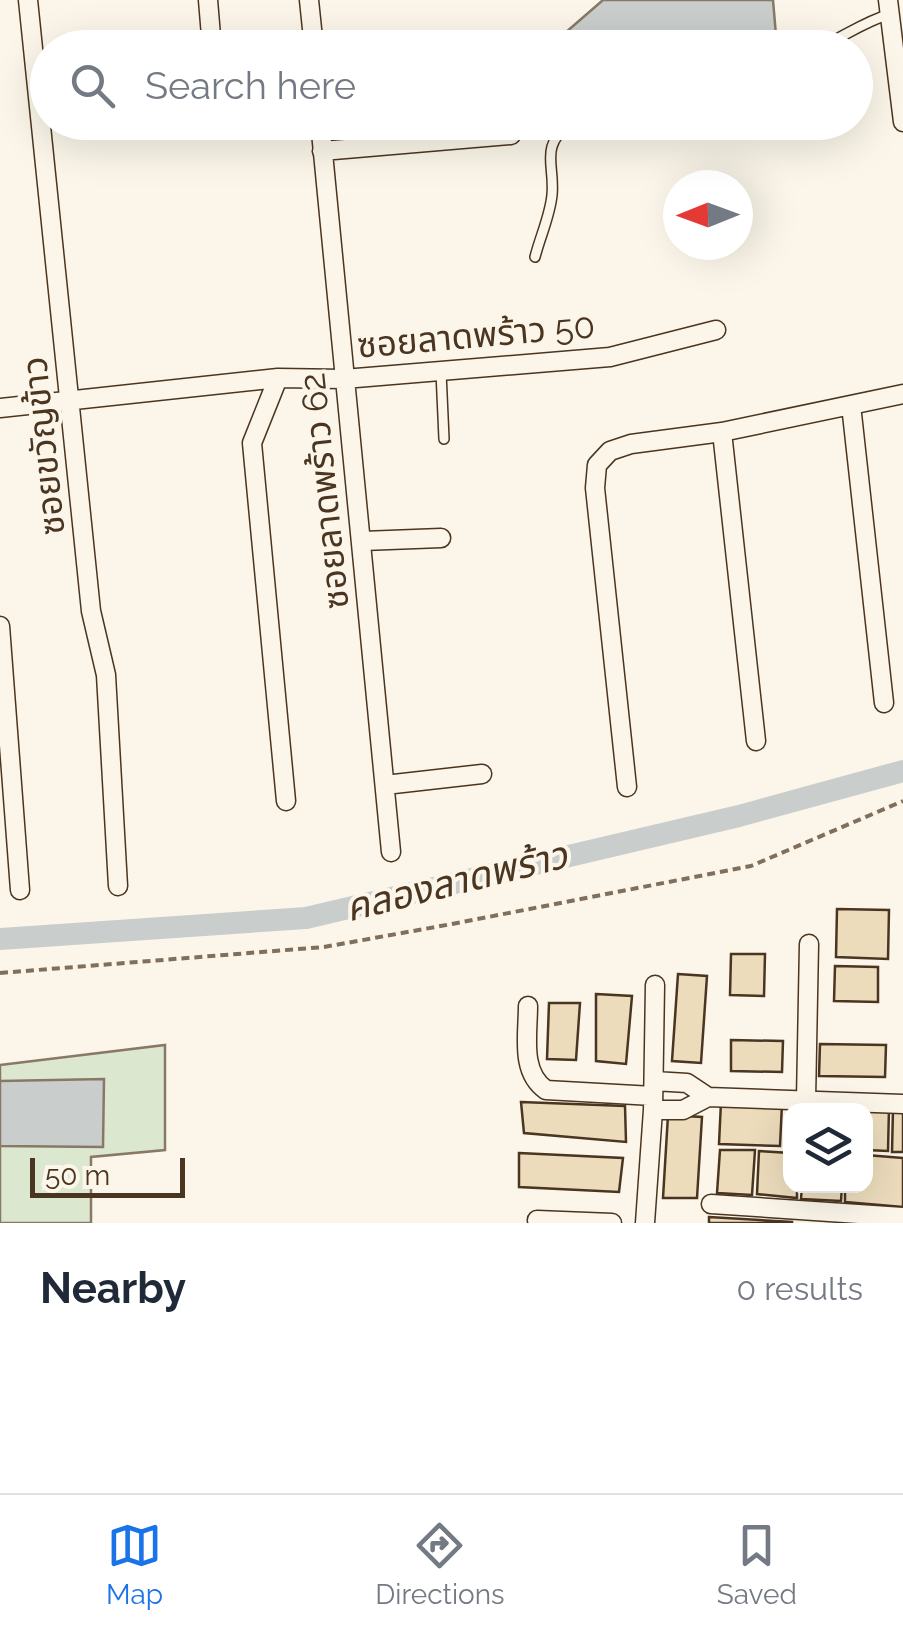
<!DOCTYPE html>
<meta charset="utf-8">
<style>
:root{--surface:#fff;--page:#f2f2f3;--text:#1f2937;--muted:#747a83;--line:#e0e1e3;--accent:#1a73e8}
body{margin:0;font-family:Raleway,"Noto Sans Thai",sans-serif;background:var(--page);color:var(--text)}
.controls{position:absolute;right:30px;bottom:30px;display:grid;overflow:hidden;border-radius:20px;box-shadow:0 10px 40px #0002}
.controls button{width:90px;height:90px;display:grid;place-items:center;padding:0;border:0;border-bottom:2px solid var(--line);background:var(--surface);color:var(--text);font:50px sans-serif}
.compass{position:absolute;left:663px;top:170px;width:90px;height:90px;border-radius:50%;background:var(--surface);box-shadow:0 10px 40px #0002;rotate:269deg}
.scale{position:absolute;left:30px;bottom:25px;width:155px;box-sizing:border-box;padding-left:10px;border:5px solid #4a3520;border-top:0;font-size:28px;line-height:35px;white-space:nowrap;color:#4a3520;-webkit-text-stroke:8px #fbf6e9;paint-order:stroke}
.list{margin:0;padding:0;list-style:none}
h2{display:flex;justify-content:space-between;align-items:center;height:130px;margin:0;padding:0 40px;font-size:42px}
h2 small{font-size:32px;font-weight:400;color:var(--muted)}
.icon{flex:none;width:55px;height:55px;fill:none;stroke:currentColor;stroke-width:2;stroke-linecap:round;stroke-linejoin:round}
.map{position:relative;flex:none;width:903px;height:1223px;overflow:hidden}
.search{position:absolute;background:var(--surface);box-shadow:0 10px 40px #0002;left:30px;right:30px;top:30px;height:110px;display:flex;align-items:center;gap:25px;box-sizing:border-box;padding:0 35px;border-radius:55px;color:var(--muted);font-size:38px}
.sheet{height:270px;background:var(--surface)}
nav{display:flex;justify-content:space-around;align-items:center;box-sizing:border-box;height:140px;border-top:2px solid var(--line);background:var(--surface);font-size:28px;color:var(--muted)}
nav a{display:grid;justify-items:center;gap:5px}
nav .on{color:var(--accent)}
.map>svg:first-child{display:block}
.green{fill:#dce7d0;stroke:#887966;stroke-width:2.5}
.water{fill:#c9cecd;stroke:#887966;stroke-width:2.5}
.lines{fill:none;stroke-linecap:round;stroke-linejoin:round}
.canal{stroke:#c9cecd;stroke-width:22}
.building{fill:#ecdcbc;stroke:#4a3520;stroke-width:2.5}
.lane-casing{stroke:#4a3520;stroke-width:12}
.street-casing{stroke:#4a3520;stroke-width:21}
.path{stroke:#7f6f5c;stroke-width:4;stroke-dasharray:8 5;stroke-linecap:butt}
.lane{stroke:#fbf6e9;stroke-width:9}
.street{stroke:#fbf6e9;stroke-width:18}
.labels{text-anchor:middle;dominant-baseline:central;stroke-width:8;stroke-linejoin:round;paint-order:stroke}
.street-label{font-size:35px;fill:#4a3520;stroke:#fbf6e9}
.water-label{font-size:38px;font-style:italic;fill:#4a3520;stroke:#fbf6e9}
</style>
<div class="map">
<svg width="903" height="1223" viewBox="0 0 903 1223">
<rect width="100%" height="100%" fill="#fbf6e9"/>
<!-- green -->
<path class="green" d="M 165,1045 L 165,1150 L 91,1157 L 91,1223 L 0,1223 L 0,1065 Z"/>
<!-- water -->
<path class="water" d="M 603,0 L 773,0 L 777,47 L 567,47 L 565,33 Z
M 104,1079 L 103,1147 L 0,1146 L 0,1081 Z"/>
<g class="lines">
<!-- canal -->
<path class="canal" d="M 0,939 L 306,918 L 739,816 L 903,771"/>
</g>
<!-- building -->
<path class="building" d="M 837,909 L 889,910 L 888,959 L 836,957 Z
M 731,954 L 765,954 L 764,996 L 730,995 Z
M 835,966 L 878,967 L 878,1002 L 834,1001 Z
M 678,974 L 707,976 L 701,1063 L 672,1061 Z
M 596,994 L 632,996 L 626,1064 L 596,1061 Z
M 549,1003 L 580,1003 L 576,1060 L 547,1059 Z
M 731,1040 L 783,1041 L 782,1072 L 731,1071 Z
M 820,1044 L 886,1045 L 885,1077 L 819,1076 Z
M 521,1102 L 625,1106 L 626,1142 L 524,1133 Z
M 721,1102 L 782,1104 L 780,1146 L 719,1144 Z
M 839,1107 L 889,1108 L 888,1151 L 866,1150 L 866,1110 L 839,1110 Z
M 893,1109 L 903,1110 L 903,1152 L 892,1152 Z
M 668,1115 L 702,1117 L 697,1198 L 663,1198 Z
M 720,1150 L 755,1150 L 752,1195 L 717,1193 Z
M 759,1151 L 790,1153 L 790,1186 L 797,1186 L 797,1198 L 757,1194 Z
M 519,1153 L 623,1158 L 619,1192 L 519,1187 Z
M 866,1155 L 903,1158 L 903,1207 L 845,1202 L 845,1186 L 866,1186 Z
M 802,1186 L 842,1186 L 841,1201 L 801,1199 Z
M 709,1217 L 792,1222 L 792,1223 L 709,1223 Z"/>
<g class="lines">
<!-- lane casing -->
<g class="lane-casing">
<path id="lane" d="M 818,48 C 844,37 863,22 890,14
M 535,257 C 540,237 550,216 552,195 C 555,163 539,149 570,122
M 441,372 L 444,439"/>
</g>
<!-- street casing -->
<g class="street-casing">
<path id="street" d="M 28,0 L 91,611 L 106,675 L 118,886
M 208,0 L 212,48
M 309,0 L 314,48
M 888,0 L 903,122
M 320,122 L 391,852
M 322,151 L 511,135
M 278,378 L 252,443 L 286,801
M 851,405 L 884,703
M 0,408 L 278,378 L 344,379 L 610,357 L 716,330
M 722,432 L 756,741
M 363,541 L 441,538
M 0,626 L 20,890
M 385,785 L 482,774
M 627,787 L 595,488 L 597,465 L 610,451 L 631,444 L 722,432 L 903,394
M 528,1006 C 528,1035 520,1072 546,1090 L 653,1096
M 708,1097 L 903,1104
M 806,1100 L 809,944
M 653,1110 L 683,1110 L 708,1097 L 687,1083 L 654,1081
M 711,1204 L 903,1217
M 537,1220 L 612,1223
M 645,1223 L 653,1110 L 655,985"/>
</g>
<!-- path -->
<path class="path" d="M 0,973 L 324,947 L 452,924 L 751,866 L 903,801"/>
<!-- lane -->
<use href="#lane" class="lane"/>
<!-- street -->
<use href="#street" class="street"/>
</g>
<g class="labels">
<!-- street labels -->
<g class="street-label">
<text transform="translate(476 335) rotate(-5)">ซอยลาดพร้าว 50</text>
<text transform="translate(43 446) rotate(-96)">ซอยขวัญข้าว</text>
<text transform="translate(324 491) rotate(-96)">ซอยลาดพร้าว 62</text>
</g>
<!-- water labels -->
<g class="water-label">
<text transform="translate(456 881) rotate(-14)">คลองลาดพร้าว</text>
</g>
</g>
</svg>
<div class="controls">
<button><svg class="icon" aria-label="layers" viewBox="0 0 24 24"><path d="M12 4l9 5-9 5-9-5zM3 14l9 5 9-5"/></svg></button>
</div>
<svg class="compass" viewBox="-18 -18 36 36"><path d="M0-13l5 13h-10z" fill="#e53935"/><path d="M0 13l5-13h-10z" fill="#747a83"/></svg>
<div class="scale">50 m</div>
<div class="search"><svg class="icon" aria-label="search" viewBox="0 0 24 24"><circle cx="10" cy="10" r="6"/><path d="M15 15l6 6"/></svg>Search here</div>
</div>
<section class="sheet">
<h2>Nearby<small>0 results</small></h2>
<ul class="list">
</ul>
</section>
<nav>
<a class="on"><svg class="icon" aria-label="map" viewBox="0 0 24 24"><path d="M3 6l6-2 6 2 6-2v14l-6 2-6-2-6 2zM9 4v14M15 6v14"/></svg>Map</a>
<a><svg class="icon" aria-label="directions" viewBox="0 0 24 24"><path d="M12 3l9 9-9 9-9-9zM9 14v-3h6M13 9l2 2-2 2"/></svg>Directions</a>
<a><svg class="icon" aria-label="saved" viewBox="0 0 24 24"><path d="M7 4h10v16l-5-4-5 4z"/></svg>Saved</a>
</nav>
